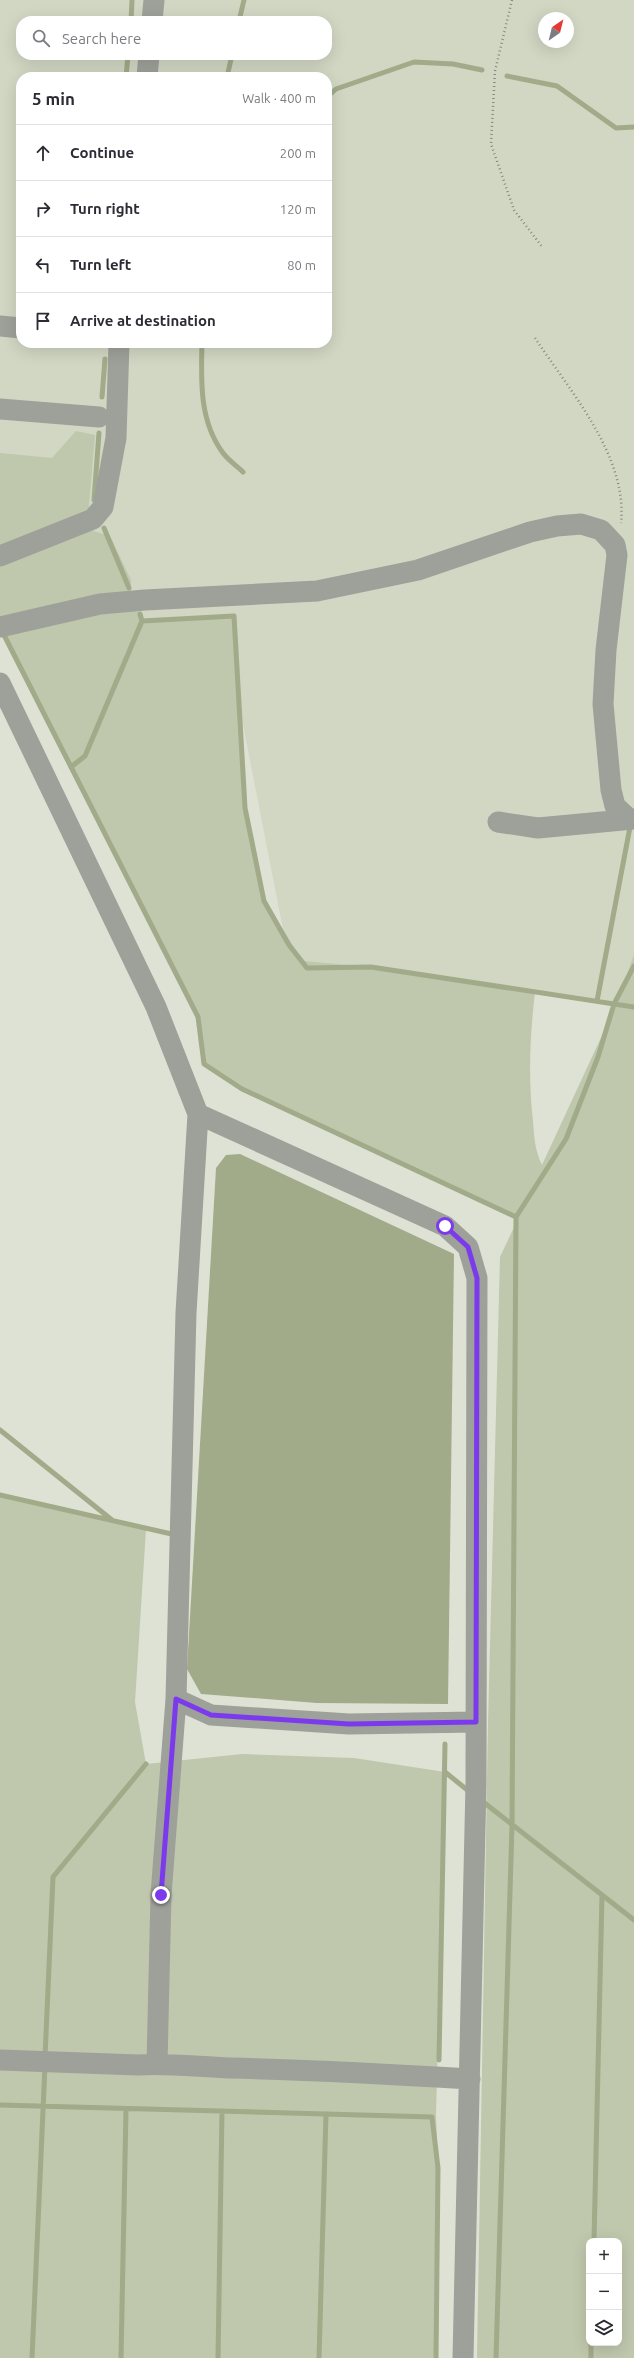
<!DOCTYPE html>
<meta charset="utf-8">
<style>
:root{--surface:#fff;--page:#f2f2f3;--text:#2b2b33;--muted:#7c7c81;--line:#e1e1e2}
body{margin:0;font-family:Ubuntu,sans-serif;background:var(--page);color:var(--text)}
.controls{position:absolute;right:12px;bottom:12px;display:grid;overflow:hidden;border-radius:8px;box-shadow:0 4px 16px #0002}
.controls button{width:36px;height:36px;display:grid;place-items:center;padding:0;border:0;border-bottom:1px solid var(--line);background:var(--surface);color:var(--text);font:20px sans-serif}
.compass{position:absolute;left:538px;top:12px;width:36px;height:36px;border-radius:50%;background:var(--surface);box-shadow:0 4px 16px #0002;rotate:35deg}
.stop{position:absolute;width:12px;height:12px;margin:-9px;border:3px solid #7c3aed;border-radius:50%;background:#fff}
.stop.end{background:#7c3aed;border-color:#fff;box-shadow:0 1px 4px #0008}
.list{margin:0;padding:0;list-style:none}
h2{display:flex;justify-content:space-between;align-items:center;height:52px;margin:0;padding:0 16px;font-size:17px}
h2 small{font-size:13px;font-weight:400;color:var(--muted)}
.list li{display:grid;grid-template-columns:26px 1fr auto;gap:12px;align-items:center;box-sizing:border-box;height:56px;padding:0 16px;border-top:1px solid var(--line)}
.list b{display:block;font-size:15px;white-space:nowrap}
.list em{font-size:13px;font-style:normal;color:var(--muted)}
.icon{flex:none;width:22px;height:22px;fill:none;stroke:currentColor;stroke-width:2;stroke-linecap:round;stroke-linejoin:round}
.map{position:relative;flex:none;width:634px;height:2358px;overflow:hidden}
.search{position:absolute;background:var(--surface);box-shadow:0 4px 16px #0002;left:16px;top:16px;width:316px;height:44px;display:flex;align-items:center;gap:10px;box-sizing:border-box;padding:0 14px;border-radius:16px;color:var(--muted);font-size:15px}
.panel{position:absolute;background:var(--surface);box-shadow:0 4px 16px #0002;left:16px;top:72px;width:316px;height:276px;border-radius:16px}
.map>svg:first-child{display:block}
.built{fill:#d1d7c3;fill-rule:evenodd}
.green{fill:#bfc7ad;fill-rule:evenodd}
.water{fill:#a1aa89}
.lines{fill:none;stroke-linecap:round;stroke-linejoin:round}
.stream{stroke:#a1aa89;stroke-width:5}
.path{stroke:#87897f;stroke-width:2.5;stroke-dasharray:1 3;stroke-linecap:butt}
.minor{stroke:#9ea09a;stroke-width:21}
.route{stroke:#7c3aed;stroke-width:5}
</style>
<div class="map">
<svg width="634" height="2358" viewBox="0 0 634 2358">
<rect width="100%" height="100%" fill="#dee2d4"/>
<!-- built -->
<path class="built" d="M 0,0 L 634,0 L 634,954 L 617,1003 L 289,960 L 226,638 L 0,588 ZM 544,18 L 568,18 L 568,42 L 544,42 ZM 21,21 L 327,21 L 327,55 L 21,55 ZM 21,77 L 327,77 L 327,343 L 21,343 Z"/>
<!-- green -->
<path class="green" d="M 76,431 L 95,435 L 87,529 L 110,536 L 131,580 L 131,598 L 142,621 L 234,616 L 245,808 L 264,901 L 303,961 L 371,967 L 535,992 C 530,1035 528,1077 533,1121 C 534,1136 535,1151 542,1165 L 617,1003 L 634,954 L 634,2358 L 477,2358 L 488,1723 L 500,1257 L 516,1223 L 516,1217 L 242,1089 L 204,1064 L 198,1017 L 0,628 L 0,453 L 52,458 ZM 589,2241 L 619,2241 L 619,2343 L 589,2343 Z
M 0,1495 L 146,1529 L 135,1702 L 146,1764 L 242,1754 L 354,1758 L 445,1772 L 436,2115 L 438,2168 L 436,2358 L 0,2358 Z"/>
<!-- water -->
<path class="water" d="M 240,1154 L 454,1254 L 448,1704 L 317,1703 L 201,1694 L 187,1669 L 216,1168 L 226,1155 Z"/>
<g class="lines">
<!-- stream -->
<path class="stream" d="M 131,21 L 132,0
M 239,21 L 244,0
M 507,76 L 557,86 L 616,128 L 634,127
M 126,77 L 128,55
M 227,77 L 232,55
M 327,97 L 336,89 L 414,62 L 453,64 L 482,70
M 202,343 C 201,380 199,421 223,453 C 228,460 237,466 243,472
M 102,397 L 105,359
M 94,500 L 99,433
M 104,528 L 129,588
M 142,621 L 234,616 L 245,808 L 264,901 L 289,945 L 307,968 L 371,967 L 634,1007
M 4,635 L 198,1017 L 204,1064 L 242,1089 L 516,1217
M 71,767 L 85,756 L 142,621 L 140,614
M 597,1001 L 630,827
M 0,1430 L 112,1520
M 0,1495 L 176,1535
M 445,1772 L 471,1793
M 482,1801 L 634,1920
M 45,2057 L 53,1877 L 146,1764
M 439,2060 L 445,1744
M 0,2105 L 432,2117 L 438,2168 L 436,2358
M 594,2241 L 602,1895
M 32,2358 L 45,2065
M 121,2358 L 126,2109
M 218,2358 L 222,2111
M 319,2358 L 326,2114
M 496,2358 L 512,1825 L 516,1217 L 566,1139 L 598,1057 L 614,1004 L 634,966
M 591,2358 L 591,2343"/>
<!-- path -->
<path class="path" d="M 512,0 L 495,71 L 491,144 L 514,210 L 543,248
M 535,338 C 569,390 628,456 621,523"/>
<!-- minor -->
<path class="minor" d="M 152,21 L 154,0
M 147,77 L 149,55
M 0,326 L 21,328
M 0,409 L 99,417
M 0,556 L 93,519 L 103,507 L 116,438 L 119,343
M 0,627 L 100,604 L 145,600 L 317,591 L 418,570 L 530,532 L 557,526 L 581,524 L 601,530 L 615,545 L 617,555 L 606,650 L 603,704 L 611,790 L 615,806 L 629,819
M 0,683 L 156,1007 L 198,1114 L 186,1313 L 176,1699 L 161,1895 L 157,2064
M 498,822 L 538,828 L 634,819
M 198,1114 L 445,1226 L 468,1247 L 477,1278 L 476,1784 L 463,2358
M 176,1699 L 211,1715 L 349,1724 L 476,1722
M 0,2060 L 138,2065 C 168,2063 199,2067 229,2068 C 310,2070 390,2074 470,2079"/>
</g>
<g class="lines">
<!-- route -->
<path class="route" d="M 161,1895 L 176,1699 L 211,1715 L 349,1724 L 476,1722 L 477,1278 L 468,1247 L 445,1226"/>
</g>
</svg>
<div class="controls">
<button>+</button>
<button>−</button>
<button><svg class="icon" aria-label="layers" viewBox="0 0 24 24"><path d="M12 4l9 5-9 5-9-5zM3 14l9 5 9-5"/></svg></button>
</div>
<svg class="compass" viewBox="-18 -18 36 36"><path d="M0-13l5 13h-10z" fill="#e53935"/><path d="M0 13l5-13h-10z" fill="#7c7c81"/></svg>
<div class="stop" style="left:445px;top:1226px"></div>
<div class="stop end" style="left:161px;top:1895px"></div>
<div class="search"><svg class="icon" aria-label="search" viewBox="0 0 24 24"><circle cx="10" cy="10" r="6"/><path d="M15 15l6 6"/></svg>Search here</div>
<section class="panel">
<h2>5 min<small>Walk · 400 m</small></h2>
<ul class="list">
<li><svg class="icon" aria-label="ahead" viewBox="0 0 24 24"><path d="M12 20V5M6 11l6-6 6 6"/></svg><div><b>Continue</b></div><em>200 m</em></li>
<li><svg class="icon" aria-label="right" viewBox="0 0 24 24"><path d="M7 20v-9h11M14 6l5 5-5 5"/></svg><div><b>Turn right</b></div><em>120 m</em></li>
<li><svg class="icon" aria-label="left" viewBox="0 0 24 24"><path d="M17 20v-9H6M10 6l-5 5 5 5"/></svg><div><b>Turn left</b></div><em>80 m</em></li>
<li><svg class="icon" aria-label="arrive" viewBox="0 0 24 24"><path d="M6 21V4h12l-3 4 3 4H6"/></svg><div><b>Arrive at destination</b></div></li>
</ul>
</section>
</div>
